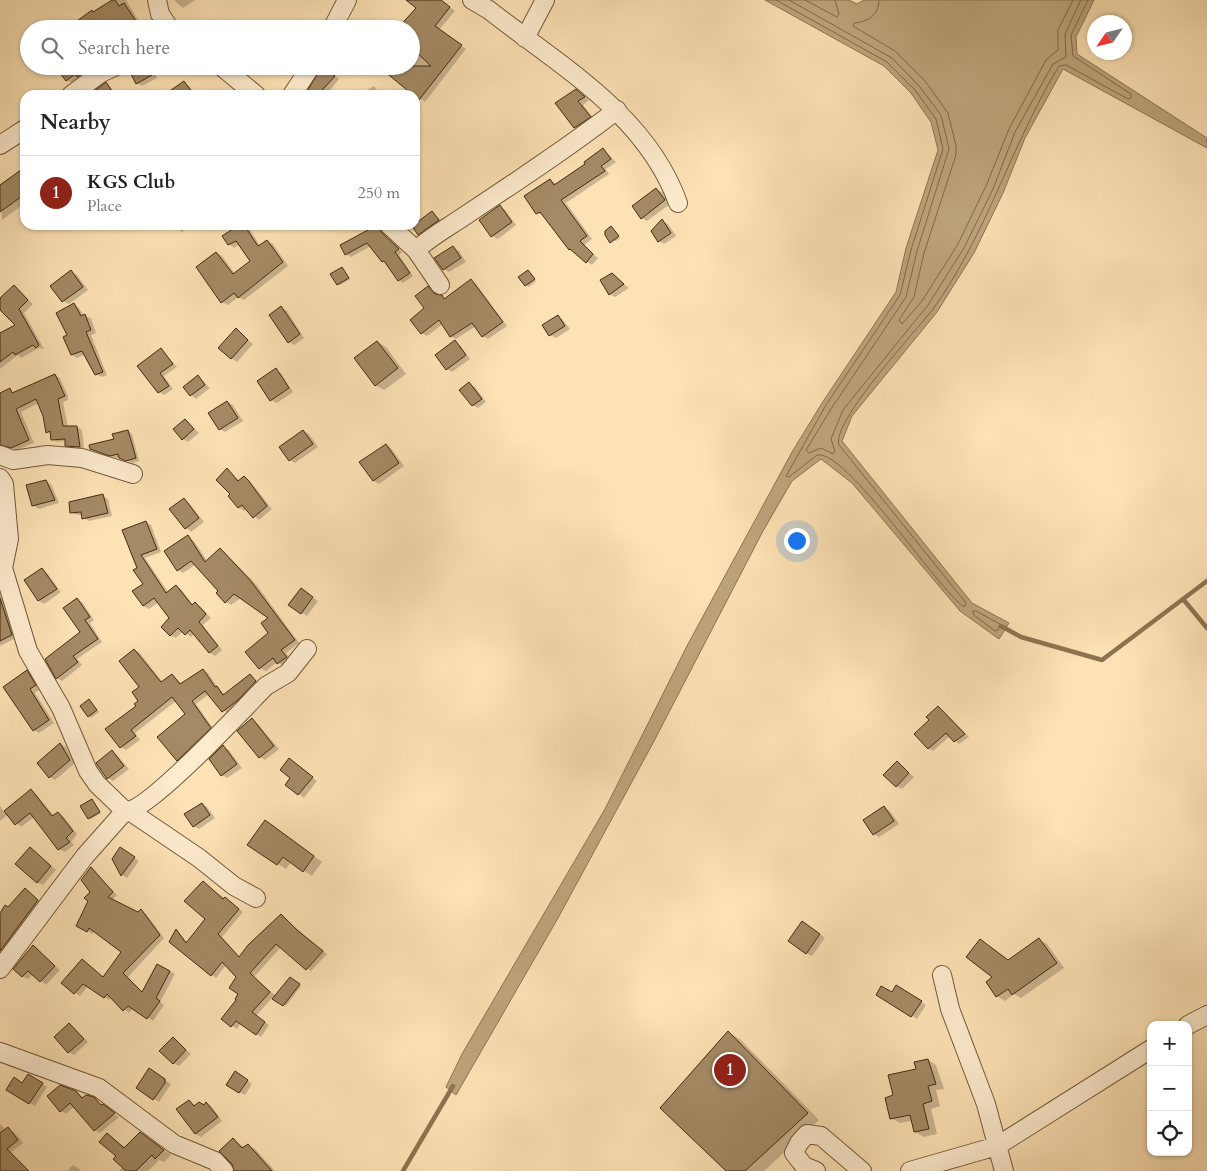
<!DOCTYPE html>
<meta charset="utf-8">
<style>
:root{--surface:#fff;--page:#f2f2f2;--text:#222;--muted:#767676;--line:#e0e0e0;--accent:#8f2418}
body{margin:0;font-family:Cardo,serif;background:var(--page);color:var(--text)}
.controls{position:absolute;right:15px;bottom:15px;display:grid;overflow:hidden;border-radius:10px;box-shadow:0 1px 4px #0004}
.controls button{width:45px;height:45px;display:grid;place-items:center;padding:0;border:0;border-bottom:1px solid var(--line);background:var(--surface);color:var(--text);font:25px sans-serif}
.compass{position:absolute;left:1087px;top:15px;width:45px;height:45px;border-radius:50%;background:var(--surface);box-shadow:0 1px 4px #0004;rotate:235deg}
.you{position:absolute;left:796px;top:540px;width:18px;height:18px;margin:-12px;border:4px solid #fff;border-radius:50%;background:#1a73e8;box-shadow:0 0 0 8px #1a73e833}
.badge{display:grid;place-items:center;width:32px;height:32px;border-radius:50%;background:var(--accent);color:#fff;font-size:16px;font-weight:700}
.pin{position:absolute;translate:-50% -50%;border:2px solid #fff;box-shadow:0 1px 5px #0006}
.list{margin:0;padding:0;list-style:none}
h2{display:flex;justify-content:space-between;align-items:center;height:65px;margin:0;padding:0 20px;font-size:21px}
h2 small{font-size:16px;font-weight:400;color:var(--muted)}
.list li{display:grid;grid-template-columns:32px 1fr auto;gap:15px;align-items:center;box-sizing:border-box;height:75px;padding:0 20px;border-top:1px solid var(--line)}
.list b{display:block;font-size:19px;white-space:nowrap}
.list p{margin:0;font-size:16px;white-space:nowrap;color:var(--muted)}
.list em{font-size:16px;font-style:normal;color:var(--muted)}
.icon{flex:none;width:28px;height:28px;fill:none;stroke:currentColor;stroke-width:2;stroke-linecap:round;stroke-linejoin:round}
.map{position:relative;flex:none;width:1207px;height:1171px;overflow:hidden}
.search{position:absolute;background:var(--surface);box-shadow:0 1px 4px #0004;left:20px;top:20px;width:400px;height:55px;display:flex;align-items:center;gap:12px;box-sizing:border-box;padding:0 18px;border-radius:28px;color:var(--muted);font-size:19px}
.panel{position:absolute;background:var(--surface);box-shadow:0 1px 4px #0004;left:20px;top:90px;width:400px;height:140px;border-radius:15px}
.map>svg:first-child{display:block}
.water{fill:#bea47c;stroke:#8d7450}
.shadow{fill:#0003}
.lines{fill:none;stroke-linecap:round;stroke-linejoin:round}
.shore{stroke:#806845;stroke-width:1}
.stream{stroke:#8d7450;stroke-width:4.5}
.building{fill:#a48a65;stroke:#432b0e}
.minor-casing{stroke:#725938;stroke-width:20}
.minor{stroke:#feeccf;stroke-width:18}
</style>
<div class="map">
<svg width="1207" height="1171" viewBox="0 0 1207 1171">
<rect width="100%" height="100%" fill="#fde2b5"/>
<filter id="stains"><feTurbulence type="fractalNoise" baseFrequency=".004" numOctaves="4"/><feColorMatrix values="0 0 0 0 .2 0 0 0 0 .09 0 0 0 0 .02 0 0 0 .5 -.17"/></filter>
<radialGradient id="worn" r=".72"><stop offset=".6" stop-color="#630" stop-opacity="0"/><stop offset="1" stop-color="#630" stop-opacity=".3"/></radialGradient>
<!-- water -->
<path class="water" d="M 765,0 L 849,0 L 857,4 L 864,0 L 1094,0 L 1076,37 L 1077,54 L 1207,138 L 1207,148 L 1063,69 L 1025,138 L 1003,193 L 974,253 L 937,312 L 852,416 L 842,441 L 972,603 L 1009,623 L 999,639 L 960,611 L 852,483 L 821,459 L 792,481 L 763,531 L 653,743 L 558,918 L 456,1095 L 446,1087 L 462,1054 L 605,809 L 688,644 L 792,452 L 822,403 L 896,292 L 906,248 L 938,150 L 931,122 L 911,93 L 884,66 Z"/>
<!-- shadow -->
<path class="shadow" d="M 114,0 L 126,0 L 143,28 L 68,29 Z
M 174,0 L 195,0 L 183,8 Z
M 406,0 L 441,0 L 455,11 L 439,30 L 466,49 L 425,102 L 380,66 L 411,66 L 411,29 L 418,8 Z
M 55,26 L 60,29 L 51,29 Z
M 57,66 L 91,66 L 95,72 L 73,84 L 67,80 Z
M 134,66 L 150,66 L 157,78 L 142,86 L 137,83 Z
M 322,66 L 339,79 L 328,93 L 332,95 L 307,95 Z
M 184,83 L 189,86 L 196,95 L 175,95 Z
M 106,84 L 117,95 L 92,95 Z
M 374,86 L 381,95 L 364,95 L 362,93 Z
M 581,94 L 589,100 L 583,105 L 595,120 L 581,131 L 575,127 L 557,103 Z
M 603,149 L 616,162 L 606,169 L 609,174 L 566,203 L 592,239 L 584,245 L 598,258 L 592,265 L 569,249 L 544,215 L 537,213 L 526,196 L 550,180 L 557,184 L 587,164 Z
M 25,168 L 25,203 L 2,220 L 0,186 Z
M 656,189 L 662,192 L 670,204 L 647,221 L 642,218 Z
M 500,207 L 505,210 L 516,225 L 498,239 L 492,236 Z
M 432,212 L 443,223 L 424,237 L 419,234 Z
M 663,221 L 668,224 L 676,236 L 664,244 L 659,241 Z
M 174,225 L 189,225 L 182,232 Z
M 231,225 L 247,225 L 260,246 L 267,241 L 273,244 L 288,266 L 244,300 L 238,297 L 228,305 L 222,302 L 217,253 L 222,256 L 235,274 L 252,261 L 240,244 L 234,248 L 229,244 L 234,230 Z
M 367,225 L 383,225 L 386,236 L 402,252 L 399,255 L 413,276 L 403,283 L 399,280 L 388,264 L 371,246 L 351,257 L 346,254 L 370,231 Z
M 612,227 L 620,238 L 616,241 L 609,240 L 604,233 Z
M 453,247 L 459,251 L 466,262 L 449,272 L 444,269 Z
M 342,269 L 350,279 L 340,285 L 338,284 Z
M 71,272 L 77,275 L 88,290 L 69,304 L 63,301 L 52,286 Z
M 530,273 L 536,281 L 529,287 L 520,278 Z
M 612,274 L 629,288 L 615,297 L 610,294 L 602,281 Z
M 471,281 L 476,284 L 507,326 L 488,339 L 483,336 L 476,326 L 456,339 L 450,336 L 443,324 L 427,336 L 422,333 L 428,288 L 446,299 Z
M 14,286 L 33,304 L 24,313 L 44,349 L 39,348 L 21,358 L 18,355 L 0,369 L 0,339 L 17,326 L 0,308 L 0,300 Z
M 74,305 L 79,308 L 84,316 L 91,318 L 96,333 L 91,335 L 107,375 L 102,377 L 96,374 L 86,354 L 77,358 L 72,355 L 69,336 Z
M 281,308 L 287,311 L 304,338 L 294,345 L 289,342 Z
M 558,316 L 563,320 L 570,329 L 556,338 L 550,335 L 544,326 Z
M 236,330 L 253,344 L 237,362 L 231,358 Z
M 378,342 L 386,347 L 406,374 L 384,390 L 375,385 Z
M 455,342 L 460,345 L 470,359 L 452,372 L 447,369 Z
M 161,349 L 177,367 L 164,376 L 173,389 L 164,395 L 159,392 Z
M 276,370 L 281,373 L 293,392 L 277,403 L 271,400 Z
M 55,375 L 60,378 L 68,396 L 68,400 L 63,402 L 68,427 L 77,427 L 82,430 L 84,449 L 71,448 L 66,445 L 66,441 L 57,442 L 52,439 L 52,434 L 47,432 L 39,403 L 21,412 L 34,443 L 16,450 L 0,445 L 0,394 L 10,390 L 15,393 Z
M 198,376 L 210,388 L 196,399 L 191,395 Z
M 469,384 L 475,387 L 486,402 L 478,408 L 473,405 Z
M 227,402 L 233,405 L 243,421 L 225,432 L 220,429 Z
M 186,420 L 199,433 L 188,442 L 183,439 Z
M 128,431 L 132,434 L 139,461 L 132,463 L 120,457 L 116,458 L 91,449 L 115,440 Z
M 303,431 L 309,434 L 318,447 L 295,463 L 290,460 Z
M 386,445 L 391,448 L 404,466 L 379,484 L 374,481 Z
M 227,470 L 239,481 L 244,478 L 250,481 L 272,509 L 259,520 L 246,509 L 244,511 L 238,507 L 232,494 Z
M 46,481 L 51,484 L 59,503 L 39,509 L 34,506 Z
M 103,496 L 108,499 L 112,516 L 89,521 L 84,518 L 83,515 L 77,515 L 72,513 Z
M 184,500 L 189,503 L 204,522 L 191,532 L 186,528 Z
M 146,522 L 151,525 L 161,552 L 145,558 L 168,592 L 176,586 L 181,589 L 193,605 L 200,606 L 211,618 L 203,625 L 222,650 L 215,656 L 210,653 L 195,633 L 191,637 L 183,631 L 176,638 L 170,635 L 171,618 L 159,602 L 149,609 L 143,606 L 145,584 L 138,569 Z
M 188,537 L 193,540 L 208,562 L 221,549 L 256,584 L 299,643 L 286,653 L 291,660 L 284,666 L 277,662 L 266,671 L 260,668 L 270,634 L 270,618 L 241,598 L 231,605 L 226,602 L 220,591 L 195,565 L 183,573 L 178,570 Z
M 42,569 L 47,573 L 61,592 L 44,604 L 39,601 L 25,581 Z
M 0,587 L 18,641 L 14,639 L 0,646 Z
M 306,593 L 318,601 L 307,616 L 302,613 Z
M 77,599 L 82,602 L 94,620 L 90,623 L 102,642 L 77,659 L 82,665 L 62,681 L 57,678 L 82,632 Z
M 134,650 L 140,653 L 163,683 L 172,675 L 182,684 L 203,670 L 208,673 L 218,688 L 225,695 L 250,675 L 260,685 L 228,714 L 209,694 L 196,704 L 215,731 L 182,763 L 177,760 L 187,715 L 176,701 L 135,733 L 140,740 L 126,750 L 121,747 L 140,701 L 141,687 Z
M 27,672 L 32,675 L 40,689 L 35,693 L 54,723 L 39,733 L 34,730 Z
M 89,700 L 99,712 L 91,718 L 81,706 Z
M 942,710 L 969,737 L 959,744 L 950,736 L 933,751 L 928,748 Z
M 252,720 L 257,723 L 279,749 L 265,760 L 260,757 Z
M 61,744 L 66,747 L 75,763 L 55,780 L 50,777 Z
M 223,747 L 229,750 L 242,768 L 227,778 L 222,775 Z
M 112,752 L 117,755 L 129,769 L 113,781 L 108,778 Z
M 290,760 L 317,781 L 304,798 L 287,785 L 292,778 Z
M 897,763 L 914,777 L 902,789 L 897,786 Z
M 31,791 L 36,794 L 54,816 L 58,813 L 63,816 L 77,834 L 71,842 L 74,845 L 65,852 L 59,849 L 34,817 L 21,827 L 9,814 L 0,821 L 0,806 L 4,812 Z
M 92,800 L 101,813 L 91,819 L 89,818 Z
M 202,804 L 207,807 L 215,818 L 199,829 L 193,826 Z
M 884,807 L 890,811 L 899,824 L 879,837 L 874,834 Z
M 274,827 L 322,862 L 312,876 L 291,862 L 286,869 L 272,860 Z
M 35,852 L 56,870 L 43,885 L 37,882 Z
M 126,852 L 139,861 L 127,878 L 122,875 L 113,859 Z
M 91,868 L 117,895 L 112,900 L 138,913 L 141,911 L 146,914 L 164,938 L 128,977 L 143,993 L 158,965 L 175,974 L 160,1002 L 164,1005 L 153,1021 L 133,1008 L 129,1013 L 111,997 L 109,1000 L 88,986 L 80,996 L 75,993 L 82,960 L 104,978 L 123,952 L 94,931 L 93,934 L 78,926 L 92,892 Z
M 203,882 L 243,912 L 222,937 L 240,957 L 282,916 L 327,954 L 311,971 L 281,947 L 254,977 L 276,996 L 292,979 L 301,986 L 286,1006 L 273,997 L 256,1016 L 269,1025 L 261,1037 L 241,1023 L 237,1029 L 222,1019 L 238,1000 L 240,994 L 238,977 L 226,965 L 216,978 L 170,942 L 177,930 L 187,942 L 207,919 Z
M 26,890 L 43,904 L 0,961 L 0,915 Z
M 808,926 L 825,938 L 812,956 L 806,953 Z
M 980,940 L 1009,961 L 1039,940 L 1047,944 L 1064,968 L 1021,998 L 1014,994 L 1005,1001 L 997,996 L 994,978 Z
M 33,947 L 60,970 L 46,985 L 33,974 L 28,979 L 22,976 Z
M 897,987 L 926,1005 L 917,1019 L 878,995 L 892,994 Z
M 70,1024 L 88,1042 L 74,1055 L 69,1052 Z
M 728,1032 L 740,1039 L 819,1120 L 764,1171 L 728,1171 Z
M 173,1038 L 191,1054 L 179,1066 L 173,1063 Z
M 928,1060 L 936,1065 L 944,1089 L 936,1090 L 940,1106 L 931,1109 L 937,1134 L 924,1137 L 915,1132 L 912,1121 L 900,1123 L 891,1118 L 894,1096 Z
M 155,1073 L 171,1084 L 159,1102 L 138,1088 Z
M 28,1075 L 47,1087 L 35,1106 L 8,1089 L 23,1084 Z
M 241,1076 L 252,1084 L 245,1095 L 239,1092 Z
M 75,1092 L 84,1098 L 93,1099 L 119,1117 L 100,1133 L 95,1130 L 75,1106 L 66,1114 L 61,1111 Z
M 189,1101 L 196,1106 L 204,1106 L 206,1103 L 211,1106 L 222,1121 L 201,1137 L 196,1134 L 178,1110 Z
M 0,1124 L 6,1130 L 8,1129 L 14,1132 L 23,1143 L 10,1153 L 0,1146 Z
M 140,1133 L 171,1155 L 164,1162 L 159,1160 L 148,1171 L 119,1171 L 123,1167 L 108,1134 L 126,1148 Z
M 234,1140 L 245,1148 L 248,1145 L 256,1150 L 275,1171 L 235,1171 Z
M 73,1165 L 78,1168 L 81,1171 L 67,1171 Z"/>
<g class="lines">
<!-- shore -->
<path class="shore" d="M 776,0 L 887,62 L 915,90 L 936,119 L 943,149 L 911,250 L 900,295 L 826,405 L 786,476 L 789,477 L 817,455 C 846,449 936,587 964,607 L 966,603 L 839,445 C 831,422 916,331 933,309 C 987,234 1011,145 1059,66 L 1066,65 L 1128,99 L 1131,98 L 1131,94 L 1073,56 L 1071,35 L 1088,0
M 789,0 L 892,58 L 919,86 L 941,115 L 949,149 L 917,251 L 906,297 L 831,409 L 806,450 L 809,453 L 821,448 L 833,454 L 835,451 L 831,439 L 843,410 L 928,305 L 964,248 L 993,189 L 1015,132 L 1053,64 L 1066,57 L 1065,34 L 1081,0
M 805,0 L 837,17 L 839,14 L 835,0
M 879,0 C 879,15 868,22 854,23 L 853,26 L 895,51 L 925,81 L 948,113 L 956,146 L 956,155 L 924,253 L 914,297 L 899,320 L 902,324 L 922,301 L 958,244 L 986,186 L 1009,129 L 1046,60 L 1058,50 L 1058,30 L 1073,0
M 973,611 L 976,611 L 1000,624 L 998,630 L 995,631 L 974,615 Z"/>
<!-- stream -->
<path class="stream" d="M 1183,599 L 1207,628
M 1001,626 L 1021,637 L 1102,660 L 1207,581
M 403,1171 L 453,1086"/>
</g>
<!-- building -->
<path class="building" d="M 112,0 L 115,0 L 119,6 L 124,3 L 138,24 L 129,29 L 66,29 L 92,10 L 93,12 Z
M 406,0 L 441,0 L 450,7 L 435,26 L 462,45 L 419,100 L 378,66 L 431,66 L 411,47 L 411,29 L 397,29 L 416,8 Z
M 55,66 L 92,66 L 77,77 L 75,74 L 66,81 Z
M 127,66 L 147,66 L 152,75 L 136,84 Z
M 322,66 L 335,76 L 318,95 L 305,95 Z
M 184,81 L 194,95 L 164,95 Z
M 106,82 L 115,95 L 89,95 Z
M 576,89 L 585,97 L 578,101 L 591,117 L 574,128 L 555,103 Z
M 603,148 L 611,159 L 601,166 L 605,171 L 561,200 L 587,236 L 580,241 L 593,254 L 586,263 L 570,249 L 569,250 L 540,212 L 536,214 L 524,196 L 550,179 L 554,185 L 585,164 L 584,162 Z
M 25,167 L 25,194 L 0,212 L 0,185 Z
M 656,188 L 665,200 L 641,219 L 632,206 Z
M 500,205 L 512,222 L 491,237 L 479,220 Z
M 432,211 L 439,220 L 418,235 L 412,226 Z
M 662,219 L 671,233 L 658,242 L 651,231 Z
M 239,225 L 244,225 L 258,246 L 267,240 L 283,262 L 238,298 L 234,293 L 221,303 L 196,267 L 216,252 L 233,274 L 250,261 L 236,241 L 228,245 L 222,236 Z
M 365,225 L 379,225 L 381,232 L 399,249 L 395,252 L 410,273 L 398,281 L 384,261 L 382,262 L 367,243 L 345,255 L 340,245 L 368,230 Z
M 611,226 L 619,236 L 610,243 L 605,235 L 605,231 Z
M 453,246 L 461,258 L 443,270 L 434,258 Z
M 342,267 L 349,278 L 337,285 L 330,274 Z
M 71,270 L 83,287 L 62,302 L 50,286 Z
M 528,270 L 535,279 L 525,286 L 518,277 Z
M 612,273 L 624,284 L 609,295 L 600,280 Z
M 471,279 L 503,322 L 482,337 L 472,323 L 450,337 L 439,320 L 421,334 L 410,320 L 424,308 L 415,296 L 428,286 L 435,294 L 442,295 L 444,299 Z
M 14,285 L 28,300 L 19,309 L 39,345 L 36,348 L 33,345 L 15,355 L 13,352 L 0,362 L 0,333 L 15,325 L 0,310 L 0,298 Z
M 74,303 L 81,316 L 85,314 L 91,330 L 86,332 L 103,372 L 95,375 L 82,351 L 71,355 L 63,337 L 67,335 L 56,313 Z
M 281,306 L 300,334 L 288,343 L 269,315 Z
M 558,315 L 565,326 L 549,336 L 542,325 Z
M 236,328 L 248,340 L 231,359 L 218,348 Z
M 455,340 L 466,355 L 446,370 L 435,355 Z
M 377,341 L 398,368 L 375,386 L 354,358 Z
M 161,348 L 173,364 L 160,373 L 169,386 L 158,393 L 137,366 Z
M 276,368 L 289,388 L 270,401 L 257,381 Z
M 55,374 L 65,396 L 58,399 L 63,426 L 77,426 L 80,447 L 65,446 L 65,439 L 51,440 L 50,431 L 46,433 L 43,416 L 36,399 L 16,409 L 29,440 L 11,448 L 0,445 L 0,393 L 10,388 L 12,393 Z
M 198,375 L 205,385 L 190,396 L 183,387 Z
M 469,382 L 482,399 L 472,406 L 459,390 Z
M 227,401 L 238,418 L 219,430 L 208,413 Z
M 185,419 L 194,429 L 182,440 L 173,429 Z
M 128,430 L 136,458 L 126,461 L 119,458 L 118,454 L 110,456 L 90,449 L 89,445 L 114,439 L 112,434 Z
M 303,430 L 313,444 L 289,461 L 279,447 Z
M 386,444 L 399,463 L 373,481 L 359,462 Z
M 227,468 L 238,481 L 244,476 L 248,480 L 267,506 L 253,518 L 242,505 L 238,508 L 228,496 L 230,494 L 216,480 Z
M 46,480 L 55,500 L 32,506 L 26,485 Z
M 103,494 L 108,513 L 82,519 L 81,512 L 70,513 L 69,502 Z
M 184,498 L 199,518 L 185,529 L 169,509 Z
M 146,521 L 157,549 L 141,555 L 166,593 L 176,585 L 192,605 L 195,602 L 206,614 L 199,622 L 218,646 L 209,653 L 190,630 L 185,635 L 178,628 L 170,636 L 161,627 L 169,618 L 154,598 L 143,606 L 132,591 L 143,584 L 133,570 L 137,568 L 122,530 Z
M 188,535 L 205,562 L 220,548 L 250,580 L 295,640 L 281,650 L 287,657 L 277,664 L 273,658 L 259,669 L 245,652 L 268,633 L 261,623 L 268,618 L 234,594 L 225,603 L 216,593 L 218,591 L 191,561 L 177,571 L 164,551 Z
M 42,568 L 57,589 L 38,601 L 24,580 Z
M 301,588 L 313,597 L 301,614 L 288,605 Z
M 0,598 L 12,635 L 0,641 Z
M 77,598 L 90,617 L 85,620 L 98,639 L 73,656 L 78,662 L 56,679 L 45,659 L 80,632 L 63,608 Z
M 134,649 L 161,682 L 172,674 L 180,684 L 203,669 L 215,687 L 217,686 L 223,695 L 250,674 L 256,681 L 237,701 L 222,712 L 205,691 L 192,701 L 211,728 L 177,761 L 157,737 L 185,714 L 172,697 L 131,730 L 136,736 L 120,748 L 105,729 L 136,706 L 134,704 L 138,701 L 132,692 L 139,687 L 119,661 Z
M 27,670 L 36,685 L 30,689 L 49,720 L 33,731 L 3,687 Z
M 89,699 L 97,710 L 88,717 L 80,706 Z
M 938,706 L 965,734 L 954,742 L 946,733 L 928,749 L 914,734 L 929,720 L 926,717 Z
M 252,718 L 274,746 L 259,758 L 237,731 Z
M 60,743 L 70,760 L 49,778 L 37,763 Z
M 223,745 L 237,764 L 221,776 L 209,759 Z
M 112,750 L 124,766 L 107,779 L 96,763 Z
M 289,758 L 313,777 L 298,795 L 285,785 L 290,778 L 280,770 Z
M 897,761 L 909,773 L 896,787 L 883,775 Z
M 31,789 L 52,816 L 58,812 L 73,831 L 66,838 L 70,842 L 58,850 L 30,813 L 15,825 L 4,811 Z
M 92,799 L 100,812 L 88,819 L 80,806 Z
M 202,803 L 210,815 L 193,827 L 184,814 Z
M 884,806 L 894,821 L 873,835 L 863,820 Z
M 265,820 L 314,856 L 303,872 L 283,857 L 277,865 L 247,845 Z
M 30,847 L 51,866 L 37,883 L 15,864 Z
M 120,847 L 135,857 L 121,876 L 112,859 Z
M 91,867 L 113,892 L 108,897 L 138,912 L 141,909 L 160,935 L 123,973 L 142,992 L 157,964 L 170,971 L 156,998 L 160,1001 L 147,1019 L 128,1006 L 123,1011 L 107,994 L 104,998 L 83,984 L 74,994 L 61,983 L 82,959 L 103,977 L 121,952 L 89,928 L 87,932 L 76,926 L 88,901 L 84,898 L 90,892 L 81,880 Z
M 203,881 L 223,899 L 225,897 L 239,909 L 218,934 L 239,957 L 248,945 L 281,914 L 298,931 L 323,951 L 306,970 L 276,944 L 250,973 L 270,992 L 252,1012 L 265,1022 L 256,1035 L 236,1021 L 231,1027 L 221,1019 L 236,1000 L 235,999 L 238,994 L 229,988 L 236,977 L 222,962 L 211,976 L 169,942 L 176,929 L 186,943 L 205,919 L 184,901 Z
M 25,888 L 38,900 L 0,951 L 0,913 L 5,905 L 8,907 Z
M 802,921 L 820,934 L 806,954 L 788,941 Z
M 1039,938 L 1057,963 L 1012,995 L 1008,989 L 996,997 L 986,982 L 992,977 L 966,957 L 980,939 L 1008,960 Z
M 33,945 L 55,966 L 40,982 L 28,971 L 22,977 L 13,969 Z
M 290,977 L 300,984 L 283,1006 L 272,999 Z
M 896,985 L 922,1001 L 911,1017 L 876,995 L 881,986 L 892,992 Z
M 69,1023 L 84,1039 L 68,1053 L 54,1037 Z
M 728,1031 L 808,1113 L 745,1171 L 726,1171 L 660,1108 Z
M 173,1037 L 186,1050 L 173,1064 L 159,1051 Z
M 928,1059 L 936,1084 L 928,1086 L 932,1101 L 923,1104 L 929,1129 L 914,1132 L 910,1115 L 890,1119 L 885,1098 L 893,1095 L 888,1075 L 916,1069 L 914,1062 Z
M 149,1068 L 165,1079 L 165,1083 L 153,1100 L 136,1088 Z
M 235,1071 L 248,1080 L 239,1093 L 226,1085 Z
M 28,1074 L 43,1083 L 29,1104 L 6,1090 L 14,1077 L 22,1083 Z
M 60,1085 L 76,1091 L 82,1098 L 86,1095 L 94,1097 L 101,1105 L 103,1104 L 115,1113 L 94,1131 L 70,1103 L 60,1112 L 47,1096 Z
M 189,1100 L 194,1106 L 199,1102 L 204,1105 L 206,1102 L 218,1117 L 195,1134 L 176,1109 Z
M 8,1127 L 18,1140 L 7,1149 L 29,1171 L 0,1171 L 0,1133 Z
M 140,1132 L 164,1150 L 155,1159 L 152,1155 L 136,1171 L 126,1171 L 113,1159 L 116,1156 L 99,1142 L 107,1133 L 124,1148 Z
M 233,1138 L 242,1148 L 248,1144 L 272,1171 L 234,1171 L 232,1164 L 219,1151 Z"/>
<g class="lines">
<!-- minor casing -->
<g class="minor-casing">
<path id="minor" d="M 157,0 L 160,14 L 170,29
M 472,0 L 489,10 C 559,65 647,115 678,203
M 332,29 L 347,0
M 525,38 L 545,0
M 221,66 L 256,95
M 71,95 L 101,73 L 116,66
M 292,95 L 311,66
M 0,145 L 25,129
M 389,225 L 416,250 C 433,235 447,228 466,215 C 516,182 569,147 617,110
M 416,250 L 440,285
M 0,455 L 13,460 L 48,455 L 82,458 L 133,474
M 0,478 L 4,484 L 9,539 L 3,568 L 0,570
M 3,568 L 28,651 L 61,708 L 88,771 L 97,784 L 125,811
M 131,812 L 199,858 L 234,886 L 256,898
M 0,969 L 85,856 L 125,811 C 148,812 244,708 266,686 L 288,673 L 307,649
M 942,975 L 950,1009 L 986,1104 L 1004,1171
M 1188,1025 L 1207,1015
M 0,1052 L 99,1088 L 174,1144 L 215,1161 L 224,1171
M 816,1171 L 804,1166 L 794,1153 L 799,1143 L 807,1134 L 821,1136 L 862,1171
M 910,1171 L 997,1146 L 1151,1049"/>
</g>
<!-- minor -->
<use href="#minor" class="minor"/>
</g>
<rect width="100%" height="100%" filter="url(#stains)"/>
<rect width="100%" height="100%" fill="url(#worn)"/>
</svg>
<div class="controls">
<button>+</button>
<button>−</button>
<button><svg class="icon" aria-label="locate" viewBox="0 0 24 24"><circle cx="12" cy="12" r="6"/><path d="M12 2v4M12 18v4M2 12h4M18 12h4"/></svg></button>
</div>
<svg class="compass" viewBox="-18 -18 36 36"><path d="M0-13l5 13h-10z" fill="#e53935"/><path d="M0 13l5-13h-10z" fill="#767676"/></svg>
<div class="you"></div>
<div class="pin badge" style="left:730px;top:1070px">1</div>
<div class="search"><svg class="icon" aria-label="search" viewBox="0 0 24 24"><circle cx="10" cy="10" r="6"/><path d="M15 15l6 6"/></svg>Search here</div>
<section class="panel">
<h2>Nearby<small></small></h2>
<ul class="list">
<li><span class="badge">1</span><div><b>KGS Club</b><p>Place</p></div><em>250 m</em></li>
</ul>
</section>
</div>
